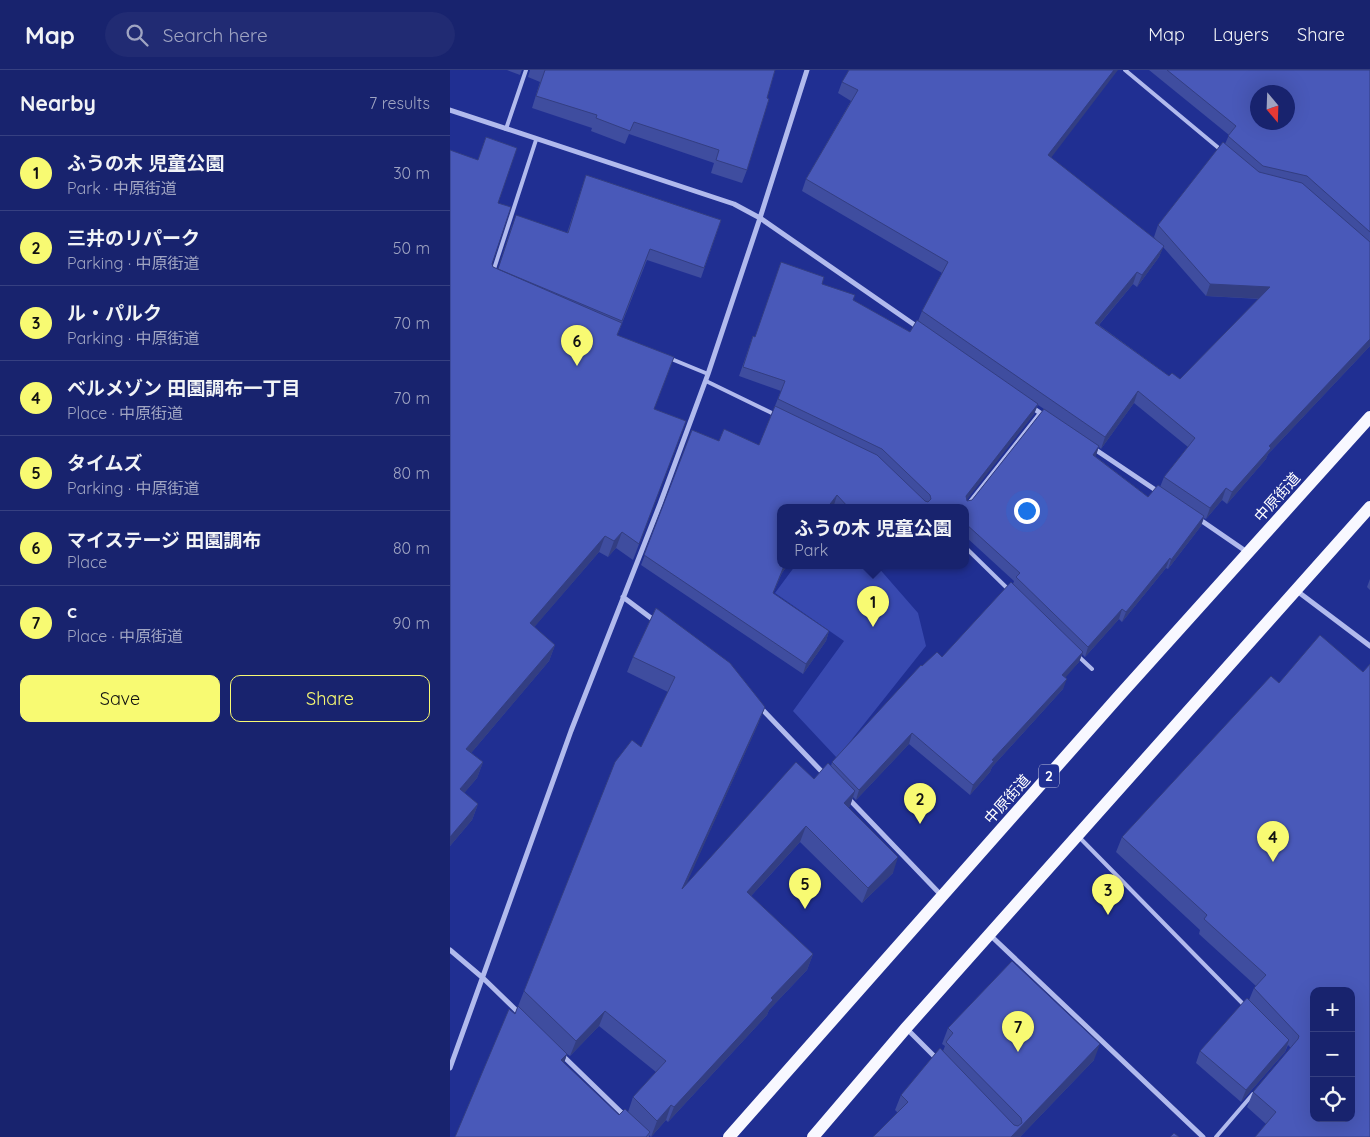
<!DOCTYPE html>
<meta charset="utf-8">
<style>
:root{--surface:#18236e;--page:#212b73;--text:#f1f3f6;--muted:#9fa4c2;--line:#364081;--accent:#f8fa72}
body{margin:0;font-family:Quicksand,"Noto Sans JP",sans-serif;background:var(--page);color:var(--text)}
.controls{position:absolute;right:15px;bottom:15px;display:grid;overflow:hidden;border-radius:10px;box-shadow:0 5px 20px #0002}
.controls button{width:45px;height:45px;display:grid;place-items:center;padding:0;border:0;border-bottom:1px solid var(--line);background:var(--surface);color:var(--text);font:25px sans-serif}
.compass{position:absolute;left:800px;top:15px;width:45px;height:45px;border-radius:50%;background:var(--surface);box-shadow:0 5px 20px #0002;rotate:161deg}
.you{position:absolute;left:576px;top:440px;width:18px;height:18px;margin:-12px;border:4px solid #fff;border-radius:50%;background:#1a73e8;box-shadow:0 0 0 8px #1a73e833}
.badge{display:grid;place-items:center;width:32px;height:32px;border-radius:50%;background:var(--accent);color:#111;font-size:16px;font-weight:700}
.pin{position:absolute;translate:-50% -41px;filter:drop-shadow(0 1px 2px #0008)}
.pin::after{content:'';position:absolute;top:26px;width:18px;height:15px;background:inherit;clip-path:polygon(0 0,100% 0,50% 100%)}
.popup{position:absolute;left:327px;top:434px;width:192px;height:65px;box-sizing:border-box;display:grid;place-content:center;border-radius:10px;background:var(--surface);filter:drop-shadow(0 1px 4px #0005);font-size:16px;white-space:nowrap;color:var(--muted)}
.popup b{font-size:19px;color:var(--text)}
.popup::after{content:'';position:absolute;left:50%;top:100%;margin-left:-10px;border:10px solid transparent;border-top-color:var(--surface)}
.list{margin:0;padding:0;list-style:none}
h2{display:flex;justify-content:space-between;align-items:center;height:65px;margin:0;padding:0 20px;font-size:21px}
h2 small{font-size:16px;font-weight:400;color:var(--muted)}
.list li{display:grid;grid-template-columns:32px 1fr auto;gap:15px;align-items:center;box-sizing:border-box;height:75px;padding:0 20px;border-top:1px solid var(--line)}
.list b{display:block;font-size:19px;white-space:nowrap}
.list p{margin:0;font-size:16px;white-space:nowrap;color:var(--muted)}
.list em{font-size:16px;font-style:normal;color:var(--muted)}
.actions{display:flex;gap:10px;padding:15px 20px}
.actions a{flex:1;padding:11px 0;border:1px solid var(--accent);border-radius:10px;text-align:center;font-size:18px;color:var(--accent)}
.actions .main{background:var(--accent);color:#111}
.icon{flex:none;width:28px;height:28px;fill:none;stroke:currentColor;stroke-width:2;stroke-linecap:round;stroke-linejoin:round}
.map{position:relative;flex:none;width:920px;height:1067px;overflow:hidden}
header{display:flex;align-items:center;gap:30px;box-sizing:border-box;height:70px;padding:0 25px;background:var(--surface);border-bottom:1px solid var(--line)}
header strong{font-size:24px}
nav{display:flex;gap:28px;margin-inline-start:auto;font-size:18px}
.search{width:350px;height:45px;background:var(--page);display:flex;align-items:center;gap:12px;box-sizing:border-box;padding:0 18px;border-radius:28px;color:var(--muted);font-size:19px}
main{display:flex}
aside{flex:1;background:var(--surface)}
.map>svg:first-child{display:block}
.green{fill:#3849b0}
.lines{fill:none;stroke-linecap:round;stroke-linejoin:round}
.service{stroke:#b1baed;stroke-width:4}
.minor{stroke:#b1baed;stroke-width:5}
.primary{stroke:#f8f8ff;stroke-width:12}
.wall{fill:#3f4d9f;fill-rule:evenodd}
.shaded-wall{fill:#333e82}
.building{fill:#4959b9;stroke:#333e82;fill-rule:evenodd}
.labels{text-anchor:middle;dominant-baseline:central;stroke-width:5;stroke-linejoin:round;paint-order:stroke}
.shield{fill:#202f92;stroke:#bcc1de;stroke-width:1}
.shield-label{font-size:14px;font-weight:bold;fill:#fff}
.street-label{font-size:15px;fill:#fff;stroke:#202f92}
</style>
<header>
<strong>Map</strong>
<div class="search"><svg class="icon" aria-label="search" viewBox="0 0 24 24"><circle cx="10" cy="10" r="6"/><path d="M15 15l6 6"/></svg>Search here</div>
<nav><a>Map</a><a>Layers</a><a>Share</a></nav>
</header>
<main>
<aside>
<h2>Nearby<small>7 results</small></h2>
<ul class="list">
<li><span class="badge">1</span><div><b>ふうの木 児童公園</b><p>Park · 中原街道</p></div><em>30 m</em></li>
<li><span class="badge">2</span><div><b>三井のリパーク</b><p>Parking · 中原街道</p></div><em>50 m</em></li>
<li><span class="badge">3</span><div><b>ル・パルク</b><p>Parking · 中原街道</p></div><em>70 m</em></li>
<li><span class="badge">4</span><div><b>ベルメゾン 田園調布一丁目</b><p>Place · 中原街道</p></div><em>70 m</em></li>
<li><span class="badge">5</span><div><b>タイムズ</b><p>Parking · 中原街道</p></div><em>80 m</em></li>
<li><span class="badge">6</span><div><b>マイステージ 田園調布</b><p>Place</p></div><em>80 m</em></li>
<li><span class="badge">7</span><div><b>c</b><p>Place · 中原街道</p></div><em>90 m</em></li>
</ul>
<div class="actions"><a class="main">Save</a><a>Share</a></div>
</aside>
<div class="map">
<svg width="920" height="1067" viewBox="0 0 920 1067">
<rect width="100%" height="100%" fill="#202f92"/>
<!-- green -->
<path class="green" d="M 345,496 L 427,496 L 468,543 L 476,576 L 387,688 L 343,641 L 394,571 L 325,523 Z"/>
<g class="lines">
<!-- service -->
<path class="service" d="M 675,0 L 771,80
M 56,59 L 76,0
M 43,202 L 86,70
M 219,288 L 258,304
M 256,311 L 326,345
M 515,438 L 590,343
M 516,478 L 559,520
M 627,585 L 642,599
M 629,767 L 796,937
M 766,1067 L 803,1024"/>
<!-- minor -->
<path class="minor" d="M 0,40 L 284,134 L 310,148 L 469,258
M 580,336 L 596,347
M 643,378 L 710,423
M 749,449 L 797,482
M 847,521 L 920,576
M 173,527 L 205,551
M 310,637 L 375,705
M 397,727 L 491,825
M 539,864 L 753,1067
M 0,880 L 33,908 L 71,945
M 456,958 L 487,989
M 111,984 L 176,1047
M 0,998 L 121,661 L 210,434 L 258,304 L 310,148 L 357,0"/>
<!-- primary -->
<path class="primary" d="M 279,1067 L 669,626 L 920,347
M 363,1067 L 456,958 L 920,437"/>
</g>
<!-- wall -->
<path class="wall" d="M 57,0 L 72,0 L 70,5 Z
M 80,0 L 325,0 L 317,28 L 297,100 L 292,113 L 261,103 L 264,93 L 179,64 L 175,74 L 141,61 L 142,58 L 82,38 L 90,12 L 78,7 Z
M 699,0 L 920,0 L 920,276 L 818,384 L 816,389 L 777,434 L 772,430 L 756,449 L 754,448 L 751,456 L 718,499 L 716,498 L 672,552 L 669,549 L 635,587 L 632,584 L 629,592 L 615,607 L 613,619 L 542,697 L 540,702 L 520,725 L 459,674 L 406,730 L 403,727 L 400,736 L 398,738 L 443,803 L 412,833 L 350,772 L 301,826 L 363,884 L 357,900 L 319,940 L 317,945 L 218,1052 L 216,1050 L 201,1067 L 199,1065 L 199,1067 L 5,1067 L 65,944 L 74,921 L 218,622 L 177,602 L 183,587 L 206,538 L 309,652 L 235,816 L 364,709 L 381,696 L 382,692 L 472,596 L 492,587 L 563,514 L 564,511 L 516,467 L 516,438 L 387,438 L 384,435 L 330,496 L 337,496 L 332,503 L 323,523 L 379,561 L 376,571 L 353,604 L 191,495 L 242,360 L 269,371 L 309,375 L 331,321 L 289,306 L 303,266 L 305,267 L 372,214 L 403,230 L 460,262 L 468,251 L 472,241 L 492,203 L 352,121 L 356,109 L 401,31 L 388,23 L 392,12 L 601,88 L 706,170 L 704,167 L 708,155 L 775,74 L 779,65 ZM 713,177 L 756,226 L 809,229 L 730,309 L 719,306 L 649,255 L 683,214 L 687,217 L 709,187 ZM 684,333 L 738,377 L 714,407 L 710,417 L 698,427 L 645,386 L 649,377 L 651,379 ZM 588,335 L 594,339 L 522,430 L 517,431 L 516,430 L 584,344 ZM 149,956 L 206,1002 L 183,1027 L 178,1042 L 169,1045 L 114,993 L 117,984 L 120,986 Z
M 36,67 L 48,133 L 42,194 L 43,197 L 48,199 L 62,155 L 117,163 L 136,105 L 271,150 L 251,208 L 197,190 L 167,266 L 224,287 L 204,339 L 236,351 L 183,490 L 166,478 L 158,487 L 149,482 L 84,557 L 105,575 L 99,591 L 21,683 L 33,692 L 27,708 L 14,723 L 28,734 L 22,750 L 0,776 L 28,90 Z
M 920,509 L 920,520 L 917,517 Z
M 913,602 L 920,1067 L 816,1054 L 797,1037 L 803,1022 L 841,978 L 838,975 L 835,982 L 791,1032 L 746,993 L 750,981 L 799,930 L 804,918 L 806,916 L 749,864 L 750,860 L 666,782 L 672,767 L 829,613 Z
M 498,958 L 644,990 L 570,1067 L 447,1042 L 445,1040 L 451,1025 L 493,981 L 495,976 L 492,974 Z"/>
<!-- shaded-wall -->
<path class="shaded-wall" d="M 664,0 L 668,0 L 594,97 L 598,85 Z
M 714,176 L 709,187 L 687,217 L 692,205 Z
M 687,202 L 683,214 L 641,264 L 645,253 Z
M 760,214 L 820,217 L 816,229 L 756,226 Z
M 920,269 L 920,276 L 818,384 L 816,389 L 777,434 L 782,422 L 819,376 Z
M 688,321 L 684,333 L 651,379 L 655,367 Z
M 588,334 L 584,344 L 512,436 L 516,426 Z
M 649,376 L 646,386 L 639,395 L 643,385 Z
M 776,418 L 772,430 L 756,449 L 760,438 Z
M 387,425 L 384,435 L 381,438 L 377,438 Z
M 754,446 L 751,456 L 718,499 L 721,490 Z
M 172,462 L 166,478 L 158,487 L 164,471 Z
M 155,466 L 149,482 L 74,569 L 80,553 Z
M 720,488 L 716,498 L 672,552 L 676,542 Z
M 334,496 L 337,496 L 332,503 L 319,533 Z
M 672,539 L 669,549 L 635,587 L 638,577 Z
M 379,561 L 376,571 L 353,604 L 356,594 Z
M 105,575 L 99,591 L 11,695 L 16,679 Z
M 633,582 L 629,592 L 609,615 L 612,605 Z
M 617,609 L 613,619 L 542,697 L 540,702 L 520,725 L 523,715 L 542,690 Z
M 315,637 L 309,652 L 227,835 L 232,819 Z
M 462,663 L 459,674 L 406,730 L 409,720 Z
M 33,692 L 27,708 L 4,735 L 10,719 Z
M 405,721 L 400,736 L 388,749 L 394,733 Z
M 28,734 L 22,750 L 0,776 L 0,767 Z
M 356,756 L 350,772 L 291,837 L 297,822 Z
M 448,787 L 443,803 L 412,833 L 418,818 Z
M 363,884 L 357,900 L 319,940 L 317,945 L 218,1052 L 224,1037 L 321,928 Z
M 155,941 L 149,956 L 120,986 L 126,971 Z
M 839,970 L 835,982 L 791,1032 L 796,1020 Z
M 650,974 L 644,990 L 570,1067 L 561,1067 Z
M 117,984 L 114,993 L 111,990 Z
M 221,1035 L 216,1050 L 201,1067 L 207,1051 Z"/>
<!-- building -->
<path class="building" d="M 95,0 L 325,0 L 317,28 L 319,29 L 297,100 L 266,90 L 269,80 L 184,52 L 180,61 L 146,48 L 147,45 L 86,26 Z
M 399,0 L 664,0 L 598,85 L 714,176 L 692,205 L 687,202 L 645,253 L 719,306 L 722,303 L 730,309 L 820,217 L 760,214 L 708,155 L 773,72 L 809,102 L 852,113 L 920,172 L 920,269 L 819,376 L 821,378 L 782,422 L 776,418 L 760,438 L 714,407 L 745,368 L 688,321 L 655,367 L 472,241 L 498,192 L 356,109 L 408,20 L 392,12 Z
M 717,0 L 920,0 L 920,162 L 857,106 L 813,96 L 778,66 L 786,56 ZM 808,22 L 838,22 L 838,52 L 808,52 Z
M 36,67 L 67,78 L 48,133 L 61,137 L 42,194 L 43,197 L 172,253 L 167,265 L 224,287 L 204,339 L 236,351 L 189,474 L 172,462 L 164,471 L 155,466 L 80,553 L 105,575 L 16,679 L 33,692 L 10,719 L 28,734 L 0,767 L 0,80 L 28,90 Z
M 136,105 L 271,150 L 254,198 L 200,179 L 172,251 L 48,199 L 66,145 L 118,163 Z
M 331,192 L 374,207 L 372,214 L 405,225 L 403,230 L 460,262 L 467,250 L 588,334 L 516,426 L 517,431 L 522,430 L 594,339 L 649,376 L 643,385 L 698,427 L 708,415 L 754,446 L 721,490 L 720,488 L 676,542 L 672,539 L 638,577 L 566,507 L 570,503 L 516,454 L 516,438 L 498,438 L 496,437 L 494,438 L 399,438 L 387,425 L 377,438 L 330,438 L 330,496 L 334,496 L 323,523 L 379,561 L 356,594 L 194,485 L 242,360 L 269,371 L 274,359 L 309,375 L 325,336 L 427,385 L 475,431 L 478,432 L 481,429 L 480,425 L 432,379 L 328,329 L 335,311 L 293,297 L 303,266 L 305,267 Z
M 561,512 L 633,582 L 612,605 L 617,609 L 542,690 L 544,691 L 523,715 L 462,663 L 409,720 L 382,692 L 471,595 L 472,596 L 487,582 L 492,587 Z
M 206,538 L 280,593 L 315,637 L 232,819 L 346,692 L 364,709 L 378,693 L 405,721 L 394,733 L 448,787 L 418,818 L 356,756 L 297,822 L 363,884 L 321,928 L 323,930 L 224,1037 L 221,1035 L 207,1051 L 183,1027 L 216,991 L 155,941 L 126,971 L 74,921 L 165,692 L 182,670 L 191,677 L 225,607 L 183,587 Z
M 870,565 L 913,602 L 920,594 L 920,1067 L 805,1067 L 826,1042 L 803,1022 L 848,969 L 849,966 L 804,918 L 816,905 L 754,849 L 757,845 L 672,767 L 821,606 L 829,613 ZM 864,921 L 901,921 L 901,1048 L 864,1048 Z
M 562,891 L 650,974 L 561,1067 L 423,1067 L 458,1032 L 451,1025 L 490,978 L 564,1055 L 568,1056 L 572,1053 L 571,1048 L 496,972 L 503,963 L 498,958 Z
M 797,928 L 839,970 L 796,1020 L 750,981 Z
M 68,936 L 117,984 L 111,990 L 169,1045 L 175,1039 L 200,1062 L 196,1067 L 5,1067 L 59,939 L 65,944 Z
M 724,1063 L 729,1067 L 720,1067 Z"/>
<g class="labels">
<!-- shield labels -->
<rect class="shield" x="589" y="694.5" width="20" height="23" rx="4"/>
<g class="shield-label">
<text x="599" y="706">2</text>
</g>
<!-- street labels -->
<g class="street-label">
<text transform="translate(827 427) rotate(-48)">中原街道</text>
<text transform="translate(557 729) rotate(-48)">中原街道</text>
</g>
</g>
</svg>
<div class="controls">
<button>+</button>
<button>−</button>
<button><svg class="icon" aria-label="locate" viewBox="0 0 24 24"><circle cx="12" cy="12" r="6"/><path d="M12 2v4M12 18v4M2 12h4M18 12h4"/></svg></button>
</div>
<svg class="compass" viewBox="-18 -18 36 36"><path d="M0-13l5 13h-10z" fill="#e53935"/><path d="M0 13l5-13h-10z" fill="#9fa4c2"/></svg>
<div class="you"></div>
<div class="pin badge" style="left:423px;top:557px">1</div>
<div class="popup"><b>ふうの木 児童公園</b>Park</div>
<div class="pin badge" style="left:470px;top:754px">2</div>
<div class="pin badge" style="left:658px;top:845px">3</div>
<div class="pin badge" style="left:823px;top:792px">4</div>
<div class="pin badge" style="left:355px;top:839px">5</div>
<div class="pin badge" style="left:127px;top:296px">6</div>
<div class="pin badge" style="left:568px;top:982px">7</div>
</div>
</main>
